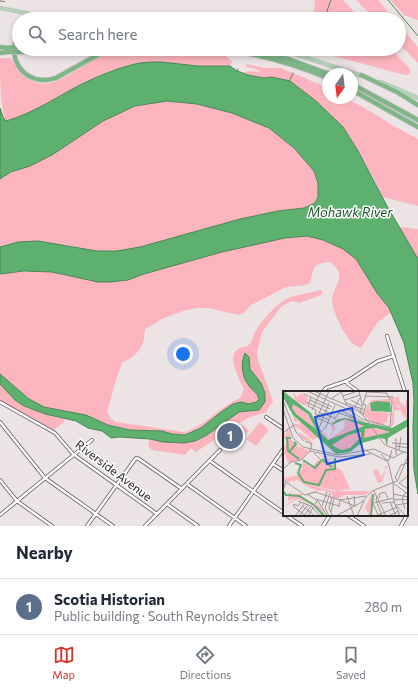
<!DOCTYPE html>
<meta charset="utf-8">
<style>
:root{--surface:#fff;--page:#f6f6f7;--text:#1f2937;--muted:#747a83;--line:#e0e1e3;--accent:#d93025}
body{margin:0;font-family:Commissioner,sans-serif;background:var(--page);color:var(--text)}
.compass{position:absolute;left:322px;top:68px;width:36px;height:36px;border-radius:50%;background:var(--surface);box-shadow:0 2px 6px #0003;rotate:194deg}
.you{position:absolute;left:183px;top:354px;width:14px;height:14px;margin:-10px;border:3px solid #fff;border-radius:50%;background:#1a73e8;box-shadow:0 0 0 6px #1a73e833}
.badge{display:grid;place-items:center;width:26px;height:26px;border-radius:50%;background:var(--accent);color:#fff;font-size:13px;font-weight:700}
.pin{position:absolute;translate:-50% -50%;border:2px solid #fff;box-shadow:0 1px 4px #0006}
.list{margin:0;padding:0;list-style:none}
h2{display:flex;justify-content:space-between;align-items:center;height:52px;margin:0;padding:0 16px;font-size:17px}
h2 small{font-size:13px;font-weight:400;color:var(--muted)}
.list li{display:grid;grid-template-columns:26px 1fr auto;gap:12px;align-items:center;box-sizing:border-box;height:56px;padding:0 16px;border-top:1px solid var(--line)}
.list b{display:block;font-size:15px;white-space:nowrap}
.list p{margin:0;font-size:13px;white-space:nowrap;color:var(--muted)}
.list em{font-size:13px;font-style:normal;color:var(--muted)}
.icon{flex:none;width:22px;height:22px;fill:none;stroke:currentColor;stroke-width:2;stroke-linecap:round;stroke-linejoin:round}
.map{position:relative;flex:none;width:418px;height:526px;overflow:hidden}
.search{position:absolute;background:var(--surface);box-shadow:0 2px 6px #0003;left:12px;right:12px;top:12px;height:44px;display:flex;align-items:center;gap:10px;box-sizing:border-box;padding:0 14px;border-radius:22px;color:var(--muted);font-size:15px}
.sheet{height:108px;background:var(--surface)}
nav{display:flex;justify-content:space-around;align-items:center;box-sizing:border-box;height:56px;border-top:1px solid var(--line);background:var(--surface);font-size:11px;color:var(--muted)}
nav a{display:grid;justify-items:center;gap:2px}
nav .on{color:var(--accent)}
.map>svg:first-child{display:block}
.green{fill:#fcb5be}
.water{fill:#5db06e;stroke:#4c8658}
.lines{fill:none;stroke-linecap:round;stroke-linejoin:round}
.stream{stroke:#4c8658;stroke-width:1}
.minor-casing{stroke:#625b5b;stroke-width:4}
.major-casing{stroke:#c2c1c1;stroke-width:4.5}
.highway-casing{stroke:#c2c1c1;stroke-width:5.5}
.minor{stroke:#fff;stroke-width:2.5}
.major{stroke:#b2d3b7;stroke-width:3}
.highway{stroke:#7eb687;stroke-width:4}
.rail{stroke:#7a7575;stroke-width:1;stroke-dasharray:5 5;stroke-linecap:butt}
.highway-bridge-casing{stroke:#c2c1c1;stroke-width:5.5;stroke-linecap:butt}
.highway-bridge{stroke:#7eb687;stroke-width:4}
.labels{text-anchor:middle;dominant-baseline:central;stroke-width:3;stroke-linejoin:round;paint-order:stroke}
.street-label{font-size:12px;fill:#262323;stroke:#fff}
.water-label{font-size:13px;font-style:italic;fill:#1b562a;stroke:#fff}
.inset-river{fill:none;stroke:#5db06e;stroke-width:2}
.inset-road{fill:none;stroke:#9d9697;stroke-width:1}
.view{fill:#1d4ed8;fill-opacity:0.15;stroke:#1d4ed8;stroke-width:2}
.inset-edge{fill:none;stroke:#262323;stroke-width:2}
</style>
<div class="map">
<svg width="418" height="526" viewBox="0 0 418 526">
<rect width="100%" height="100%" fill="#ece3e4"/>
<!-- green -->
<path class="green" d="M 315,0 L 343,0 L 361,19 L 308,19 L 314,11 Z
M 356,0 L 378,0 L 394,19 L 375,19 Z
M 390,0 L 418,0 L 418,20 L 404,15 Z
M 399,25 L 418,47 L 418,63 L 399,44 Z
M 308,49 L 391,49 L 410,69 L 410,73 L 407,75 L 401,74 Z
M 171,50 L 222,53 L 232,61 L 230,66 C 209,66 187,65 166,65 C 156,64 145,62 135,64 C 89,72 51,108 6,121 C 0,107 0,75 0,58 L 11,58 C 14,62 16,67 19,71 C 21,74 25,77 28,79 C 54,95 78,65 100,56 C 119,49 151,51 171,50 Z
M 247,64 L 265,68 L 281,68 L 328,88 L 328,98 L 345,98 L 365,108 L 392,125 L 418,139 L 418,206 L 383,197 L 372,175 L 343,127 L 316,101 L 290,81 L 272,77 L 264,78 L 241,73 L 250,71 L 261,72 L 256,69 L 246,67 Z
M 167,101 L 197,104 L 232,113 L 269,128 L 294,148 L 314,171 L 318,182 L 318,197 L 315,203 L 304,208 L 278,211 L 240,219 L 140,247 L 117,251 L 97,251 L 66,245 L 18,242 L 0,247 L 0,179 C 17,169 36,164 53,155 C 80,138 103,117 134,107 C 144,103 157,103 167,101 Z
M 399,227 L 418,229 L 418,259 Z
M 307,236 L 323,240 L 343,249 L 356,259 L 377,293 L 391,312 L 377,323 L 361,348 C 347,345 334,314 332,302 C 331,287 350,277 330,262 C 312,263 314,268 310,283 L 306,285 L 286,287 L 251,305 L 244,313 L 238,315 L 209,308 L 198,308 L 186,310 L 164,318 L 145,329 C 144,348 139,354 122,363 L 116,380 L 107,412 L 111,419 L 116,422 L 184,432 C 204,427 220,406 240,398 L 244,389 C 240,380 226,356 238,349 C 243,346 248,348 251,342 C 253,340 253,336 254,334 C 260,322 276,304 288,298 C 298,294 311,293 321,290 L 323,292 L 321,295 L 299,303 L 293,301 L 287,303 L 281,307 L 262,332 L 257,353 L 258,360 L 273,401 L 266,412 L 248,418 L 235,426 L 196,452 L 191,448 L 185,455 L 152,450 L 148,446 L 150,439 L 163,442 L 184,443 L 207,435 L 239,412 L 259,410 L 265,393 L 261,383 L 250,369 L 249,357 L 243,357 C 243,369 242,378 250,387 C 254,392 258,393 259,399 L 256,402 L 249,404 L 241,402 L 233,404 L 221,412 L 201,428 L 185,435 L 172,434 L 162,431 L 130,430 L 108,425 L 86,415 L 44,407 L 29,399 L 0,374 L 0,274 C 17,272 34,270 52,272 C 77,275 100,285 127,280 C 133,279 138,276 144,274 C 155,271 167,267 179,264 C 221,251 263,240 307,236 Z
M 0,384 L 8,391 L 13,398 L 24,406 L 44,414 L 65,419 L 64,422 L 54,430 L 0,401 Z
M 260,422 L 269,430 L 256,446 L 246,439 Z
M 243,425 L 249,431 L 243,436 L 237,430 Z"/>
<!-- water -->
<path class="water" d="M 162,62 L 198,66 L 230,66 L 237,71 L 248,75 L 264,78 L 272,77 L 290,81 L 316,101 L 343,127 L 358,151 L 387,206 L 418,259 L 418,494 L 414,470 L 413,429 L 414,401 L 413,383 L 404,343 L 389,308 L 377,293 L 356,259 L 343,249 L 323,240 L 307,236 L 285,238 L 222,252 L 144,274 L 128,280 L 110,282 L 98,282 L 52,272 L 24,271 L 0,274 L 0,247 L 18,242 L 38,241 L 97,251 L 117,251 L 140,247 L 240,219 L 278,211 L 304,208 L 315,203 L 318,197 L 318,183 L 314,171 L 294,148 L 269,128 L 232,113 L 197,104 L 167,101 L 135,106 L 103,121 L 52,155 L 30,166 L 11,172 L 0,179 L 0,108 L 3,117 L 6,121 C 35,113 59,95 86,82 C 101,75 118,68 135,64 C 143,62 153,62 162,62 Z
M 245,353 L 249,357 L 250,369 L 261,383 L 265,393 L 265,402 L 259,410 L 239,412 L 207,435 L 195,441 L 184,443 L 163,442 L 150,439 L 119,437 L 111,438 L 102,431 L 88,428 L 76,421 L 45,414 L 24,406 L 15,400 L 0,384 L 0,374 L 29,399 L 44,407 L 86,415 L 108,425 L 130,430 L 162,431 L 172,434 L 185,435 L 201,428 L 221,412 L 233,404 L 241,402 L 249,404 L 256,402 L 259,400 C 258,393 254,392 250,387 C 242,378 240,364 245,353 Z"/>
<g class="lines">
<!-- stream -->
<path class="stream" d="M 388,0 L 418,36
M 324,19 L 331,0
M 307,49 L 309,49
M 237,71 L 238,69
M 289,82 L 293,73"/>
<!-- minor casing -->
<g class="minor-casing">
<path id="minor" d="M 387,336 L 405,392
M 346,381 L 348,384 L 359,392
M 323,392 L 326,388 L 349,380 L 378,361 L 394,356
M 407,399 L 407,404
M 0,402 L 55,433 L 73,454 L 157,514
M 266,417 L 284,429
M 0,422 L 45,478 L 113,526
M 210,461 L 284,513
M 273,464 L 284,471
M 0,480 L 17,501 L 52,526
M 187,484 L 246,526
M 167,504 L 198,526
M 0,515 L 92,440
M 286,515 L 302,526
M 348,515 L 364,526
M 87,526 L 136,458 L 139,459 L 182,489
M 145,526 L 220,450
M 229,526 L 284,448
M 323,526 L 330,515
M 401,526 L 407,515"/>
</g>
<!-- major casing -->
<g class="major-casing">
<path id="major" d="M 0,8 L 57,19
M 280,49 L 362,76
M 381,82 L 418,98"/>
</g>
<!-- highway casing -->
<g class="highway-casing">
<path id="highway" d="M 19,33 C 4,59 26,88 56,78 L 101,53 L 120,49
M 0,47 L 7,48
M 222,49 C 259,54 294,64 328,78
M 247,49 L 288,59 L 329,74
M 280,49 L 281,49
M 21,52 L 73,49
M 0,53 L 7,52
M 361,75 L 397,92 L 418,105
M 352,84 L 418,120
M 352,90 L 418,127"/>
</g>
<!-- minor -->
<use href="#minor" class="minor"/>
<!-- major -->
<use href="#major" class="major"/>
<!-- highway -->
<use href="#highway" class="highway"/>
<!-- rail -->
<path class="rail" d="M 0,1 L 8,2"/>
<!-- highway-bridge casing -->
<g class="highway-bridge-casing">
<path id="highway-bridge" d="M 7,48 L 19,47
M 7,52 L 21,52"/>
</g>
<!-- highway-bridge -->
<use href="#highway-bridge" class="highway-bridge"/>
</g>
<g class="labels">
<!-- street labels -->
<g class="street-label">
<text transform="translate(114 470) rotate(37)">Riverside Avenue</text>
</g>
<!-- water labels -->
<g class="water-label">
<text x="350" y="212">Mohawk River</text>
</g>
</g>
<!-- overview -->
<g transform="translate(283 391)">
<rect width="125" height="125" fill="#ece3e4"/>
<path d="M 10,1 L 14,6 L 19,2 L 26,8 L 23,10 L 24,15 L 12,10 ZM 108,6 L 111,6 L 115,15 L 112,16 L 115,15 L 120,27 L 116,19 L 111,20 L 111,33 L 108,37 L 110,16 ZM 112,6 L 116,6 L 116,10 L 122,16 L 123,8 L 125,8 L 123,29 L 116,16 L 119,16 L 115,14 ZM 107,8 L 108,12 L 93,10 L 86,14 L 88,20 L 107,22 L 104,28 L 105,32 L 102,31 L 101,34 L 91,34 L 81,24 L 85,13 L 89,9 ZM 10,13 L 25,23 L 33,38 L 13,23 L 9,17 ZM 9,24 L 35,46 L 30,49 L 13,35 L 15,41 L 27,48 L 30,53 L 18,46 L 10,32 L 18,34 L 15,30 L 12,31 ZM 54,27 L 58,28 L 56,28 L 49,33 L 49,35 L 51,37 L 49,34 L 55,29 L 67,27 L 82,33 L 68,29 L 81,35 L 49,49 L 44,48 L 39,45 L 41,41 L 46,48 L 61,38 L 62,30 L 55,29 L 51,34 L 52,37 L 50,42 L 49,44 L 46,45 L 50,40 L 48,34 L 48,30 L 51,31 ZM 5,37 L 9,50 L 12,52 L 10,53 L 26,60 L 18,69 L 5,72 L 0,58 L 4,51 L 0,45 L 1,42 L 4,45 L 3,38 ZM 86,37 L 97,38 L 107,41 L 81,47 L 81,39 ZM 78,41 L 78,46 L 67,57 L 58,59 L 49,54 L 65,44 ZM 35,63 L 38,64 L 53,74 L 52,75 L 59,80 L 67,98 L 55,100 L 22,93 L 50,100 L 88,100 L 82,104 L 62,104 L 54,108 L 48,106 L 49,102 L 38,99 L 24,103 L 34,99 L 27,97 L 13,88 L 11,92 L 10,89 L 5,92 L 2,88 L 10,86 L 1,87 L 1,86 L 14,85 L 19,78 L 20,70 L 28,76 L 27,78 L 35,69 L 50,74 ZM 104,75 L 99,91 L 95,92 L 90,80 L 94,78 L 98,86 L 103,78 L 101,76 ZM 12,99 L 11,103 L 21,103 L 16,107 L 37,115 L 42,125 L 32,115 L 15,108 L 0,116 L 13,107 L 5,110 L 6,101 L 10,104 ZM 89,102 L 92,104 L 88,116 L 89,125 L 86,125 L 82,116 Z" fill="#fcb5be"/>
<path d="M 0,0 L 28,22 L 38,42 L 45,49 L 81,35 L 62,28 L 49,34 L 51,38 L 49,35 L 49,33 L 54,29 L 61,27 L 109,37 L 125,28 L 125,35 L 105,47 L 104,55 L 102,48 L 97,47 L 79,52 L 80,56 L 77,53 L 67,61 L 53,63 L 10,24 L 0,6 ZM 10,13 L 25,23 L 33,38 L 13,23 L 9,17 ZM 93,37 L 107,41 L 81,47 L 82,38 ZM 78,41 L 78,46 L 67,57 L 58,59 L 49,54 L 65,44 ZM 94,10 L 107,11 L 108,21 L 88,20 L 87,12 Z" fill="#5db06e" fill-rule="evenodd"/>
<path class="inset-river" d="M 8,47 L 4,47 L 5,60 L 16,68M 6,61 L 13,53 L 11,51M 39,68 L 49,76M 20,69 L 32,77 L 38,70M 12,72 L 18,74 L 15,82 L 21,91 L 36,94 L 43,79 L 52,78 L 52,67M 0,100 L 3,104 L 16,105 L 31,114M 32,115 L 41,125M 88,125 L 90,103"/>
<path class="inset-road" d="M 24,0 L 68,20 L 79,28 L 107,36 L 109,11 L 102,0M 31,0 L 70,17 L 80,24 L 101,53 L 107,56M 46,0 L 34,27 L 48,33M 58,0 L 64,15M 76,0 L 79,13M 84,1 L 103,2M 21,3 L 49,16M 60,5 L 72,1M 82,5 L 110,6M 28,6 L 25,15 L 33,19 L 32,23 L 46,29M 48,8 L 58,1M 27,9 L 47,18M 62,9 L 77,4M 68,9 L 79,15M 0,10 L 13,41 L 21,50M 23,11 L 45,21M 63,12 L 82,19M 80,13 L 83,14 L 80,24M 71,15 L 81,23M 0,18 L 10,47 L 20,56 L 55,64 L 91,58 L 110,67 L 122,60M 70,18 L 77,7M 29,19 L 38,0M 57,19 L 82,32M 35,21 L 52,27M 56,22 L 73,28M 77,22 L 84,0M 51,29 L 58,18M 38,41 L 43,36 L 52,14M 0,42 L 11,34M 39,42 L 36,37 L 46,12M 109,52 L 125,53M 113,55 L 125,57M 107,56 L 124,62M 82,59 L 104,70M 116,59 L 118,46M 27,60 L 56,66 L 88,63M 31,62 L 41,72M 98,63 L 105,71 L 110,92 L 125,103M 113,64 L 113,47M 102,69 L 106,69 L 109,59M 0,78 L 8,71 L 18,69 L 27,60 L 29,53 L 22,50M 125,85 L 116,92 L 125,98M 0,87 L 3,91 L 0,99M 114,89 L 112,87 L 118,74 L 125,72M 3,91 L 22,104 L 32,101 L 57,109 L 83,105M 114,91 L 125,65M 110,93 L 111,111 L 117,125M 91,100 L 103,125M 24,103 L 35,110 L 44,125M 110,103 L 125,106M 64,105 L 71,125M 94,105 L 93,109 L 99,125M 97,107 L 96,103 L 102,101 L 105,108M 33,108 L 56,115M 111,109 L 119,108 L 123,101M 15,110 L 28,115 L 37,125M 18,111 L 15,115 L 11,113 L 10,115 L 23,125M 107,111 L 113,125M 90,112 L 111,107M 90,112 L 95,124M 99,112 L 111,111M 113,114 L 125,112M 19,115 L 32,125M 39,115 L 44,101M 114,115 L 123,125M 56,116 L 57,109 L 72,115 L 71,105M 122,118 L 119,108 L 125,109M 48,121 L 51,107M 49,124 L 46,117 L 49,106M 12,125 L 22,112M 16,125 L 25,114M 21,125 L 28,115M 25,125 L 34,110M 46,125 L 42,117 L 47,102M 53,125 L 79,111 L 89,100 L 114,90M 74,125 L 81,110M 93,125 L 114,116M 105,125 L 116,120"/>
<path class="view" d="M 69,17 L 81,64 L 44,73 L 32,26 Z"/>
<rect width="125" height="125" class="inset-edge"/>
</g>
</svg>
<svg class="compass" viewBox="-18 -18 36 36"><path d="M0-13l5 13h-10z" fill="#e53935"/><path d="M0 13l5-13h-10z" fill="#747a83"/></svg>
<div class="you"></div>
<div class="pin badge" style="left:230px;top:436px;background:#5c6f8a">1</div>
<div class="search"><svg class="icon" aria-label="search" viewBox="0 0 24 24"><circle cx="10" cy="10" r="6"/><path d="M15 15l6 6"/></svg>Search here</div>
</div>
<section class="sheet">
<h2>Nearby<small></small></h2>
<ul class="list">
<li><span class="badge" style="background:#5c6f8a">1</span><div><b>Scotia Historian</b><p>Public building · South Reynolds Street</p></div><em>280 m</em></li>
</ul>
</section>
<nav>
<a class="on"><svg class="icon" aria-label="map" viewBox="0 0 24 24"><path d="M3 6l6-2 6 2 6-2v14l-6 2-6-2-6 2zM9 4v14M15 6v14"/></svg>Map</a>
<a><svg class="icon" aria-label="directions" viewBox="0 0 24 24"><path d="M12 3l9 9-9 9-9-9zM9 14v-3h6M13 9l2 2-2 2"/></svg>Directions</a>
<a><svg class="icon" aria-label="saved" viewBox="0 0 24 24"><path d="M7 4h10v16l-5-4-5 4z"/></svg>Saved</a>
</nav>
